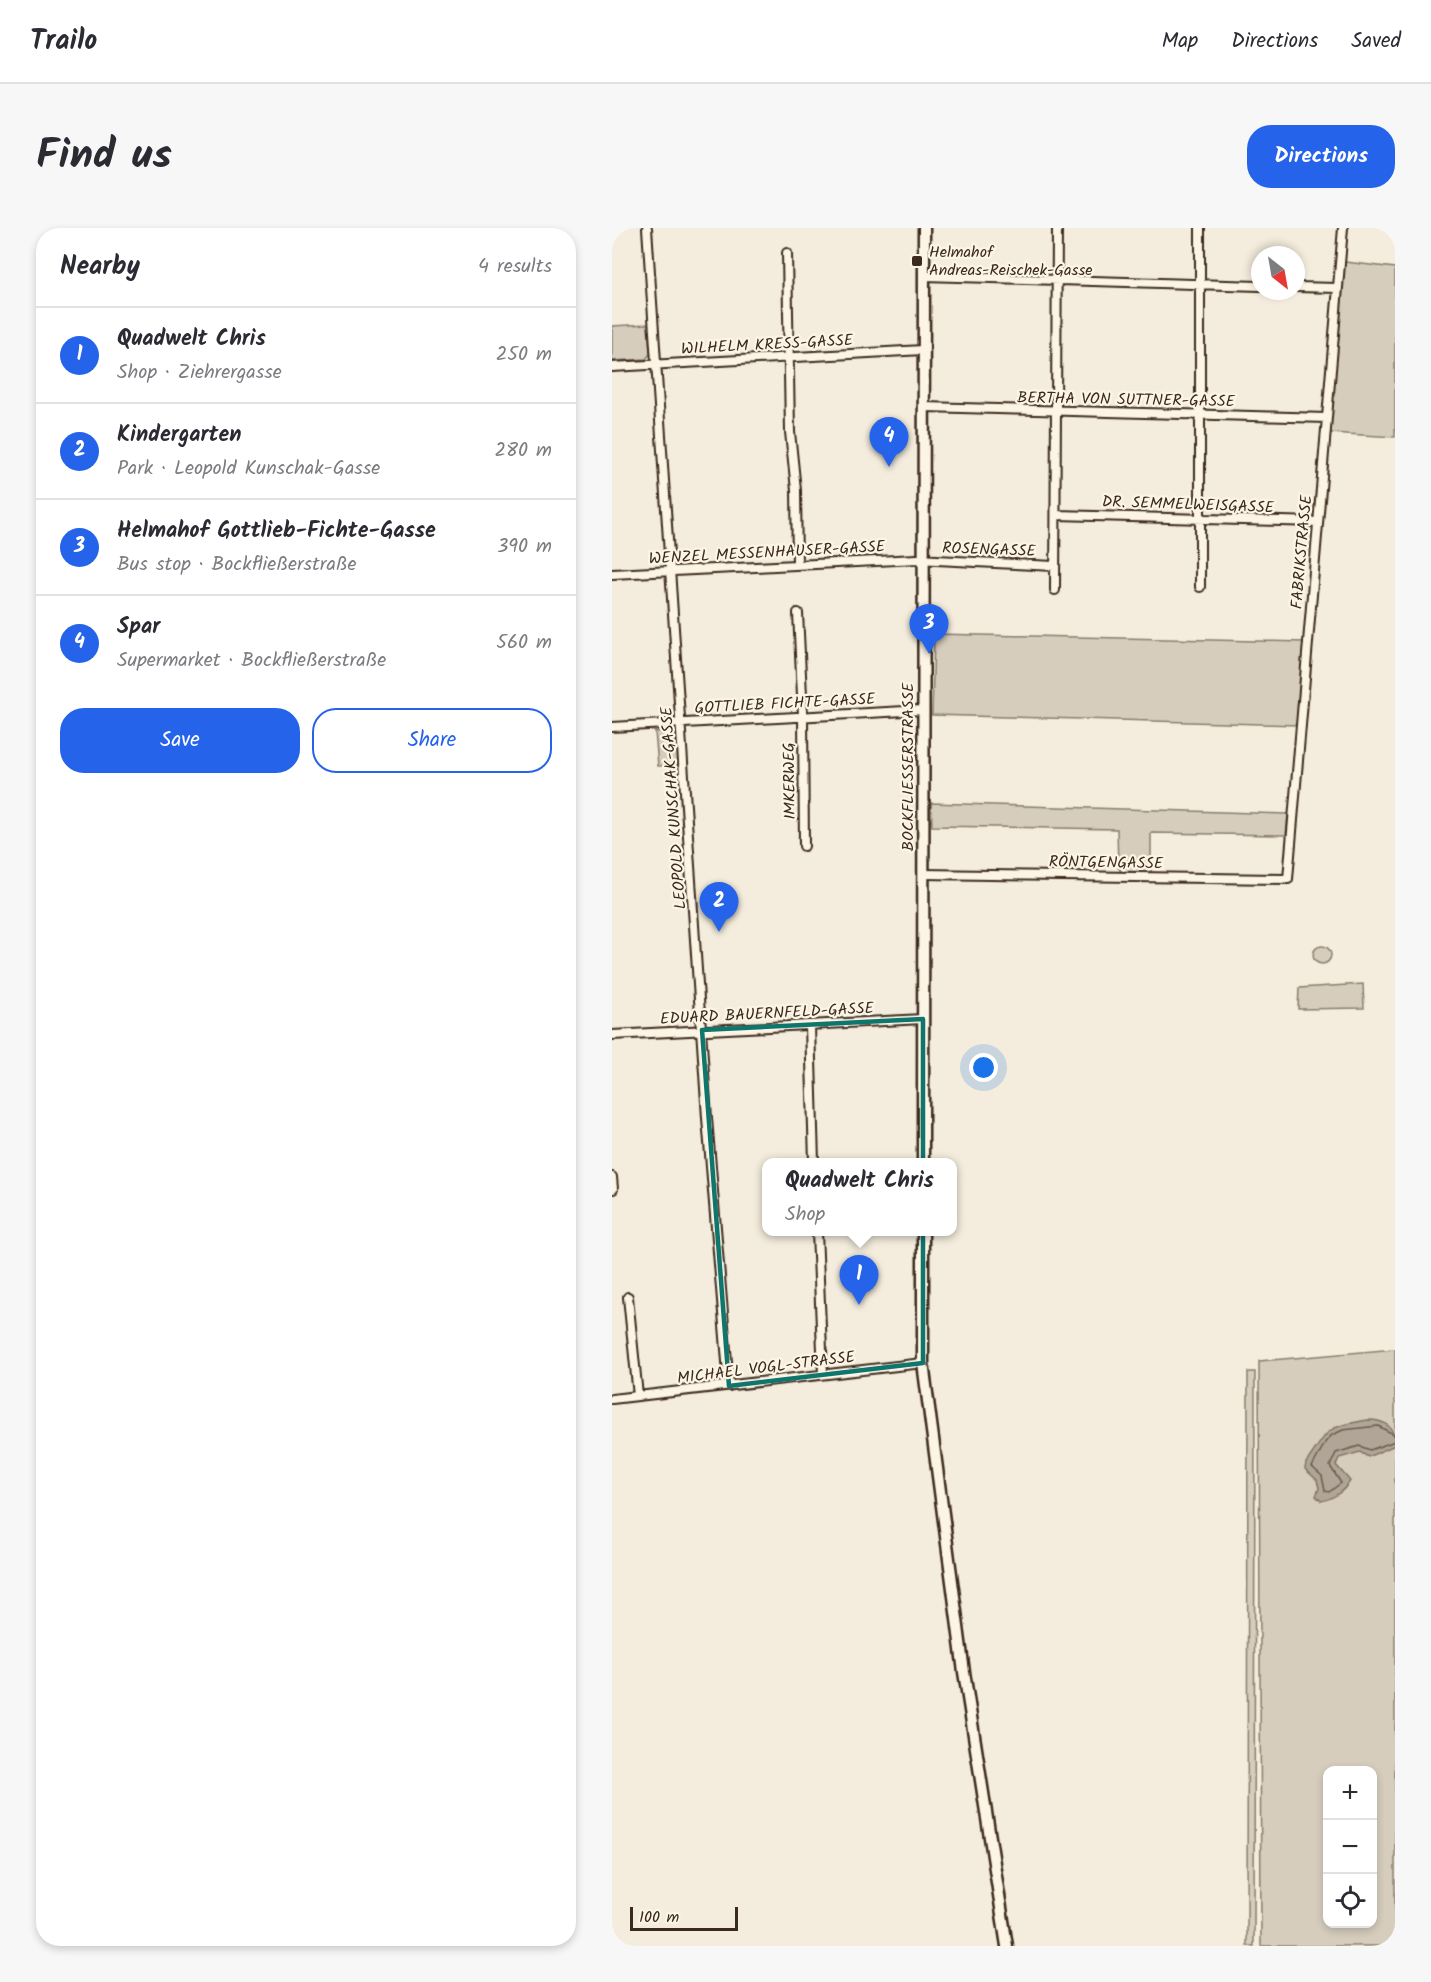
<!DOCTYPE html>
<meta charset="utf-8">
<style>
:root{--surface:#fff;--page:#f7f7f7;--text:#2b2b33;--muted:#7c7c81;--line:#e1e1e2;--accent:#2563eb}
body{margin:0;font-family:Kalam,sans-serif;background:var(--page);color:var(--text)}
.controls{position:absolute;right:18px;bottom:18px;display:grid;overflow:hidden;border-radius:12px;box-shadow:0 3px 9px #0003}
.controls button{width:54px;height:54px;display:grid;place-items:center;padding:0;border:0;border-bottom:2px solid var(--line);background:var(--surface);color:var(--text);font:30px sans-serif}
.compass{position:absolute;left:639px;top:18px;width:54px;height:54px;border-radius:50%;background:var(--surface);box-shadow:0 3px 9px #0003;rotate:149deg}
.scale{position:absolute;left:18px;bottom:15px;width:108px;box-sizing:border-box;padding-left:6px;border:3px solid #3b2a1e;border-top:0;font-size:16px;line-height:21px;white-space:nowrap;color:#3b2a1e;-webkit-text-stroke:4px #fcf5e5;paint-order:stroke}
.you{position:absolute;left:372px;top:840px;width:21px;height:21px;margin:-15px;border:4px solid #fff;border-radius:50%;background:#1a73e8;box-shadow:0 0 0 9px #1a73e833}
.badge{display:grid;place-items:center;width:39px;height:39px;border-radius:50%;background:var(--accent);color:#fff;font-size:20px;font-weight:700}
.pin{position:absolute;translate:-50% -50px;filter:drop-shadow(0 2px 3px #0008)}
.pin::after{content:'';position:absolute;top:32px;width:21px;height:18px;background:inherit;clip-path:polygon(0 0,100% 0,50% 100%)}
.popup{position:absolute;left:150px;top:930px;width:195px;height:78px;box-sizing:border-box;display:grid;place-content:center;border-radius:12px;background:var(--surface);filter:drop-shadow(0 2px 4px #0005);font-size:20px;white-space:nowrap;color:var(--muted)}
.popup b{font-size:22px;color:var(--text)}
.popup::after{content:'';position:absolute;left:50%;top:100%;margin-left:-12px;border:12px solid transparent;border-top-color:var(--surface)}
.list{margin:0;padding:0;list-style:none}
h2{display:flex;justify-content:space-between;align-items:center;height:78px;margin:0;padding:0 24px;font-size:26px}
h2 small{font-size:20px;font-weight:400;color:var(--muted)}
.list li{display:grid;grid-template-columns:39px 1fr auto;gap:18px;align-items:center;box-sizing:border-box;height:96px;padding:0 24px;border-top:2px solid var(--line)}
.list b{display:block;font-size:22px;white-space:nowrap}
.list p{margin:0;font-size:20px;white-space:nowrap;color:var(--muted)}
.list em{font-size:20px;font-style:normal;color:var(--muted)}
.actions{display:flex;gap:12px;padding:18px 24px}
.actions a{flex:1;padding:14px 0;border:2px solid var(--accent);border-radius:24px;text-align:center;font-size:21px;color:var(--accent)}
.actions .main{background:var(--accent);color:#fff}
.icon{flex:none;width:33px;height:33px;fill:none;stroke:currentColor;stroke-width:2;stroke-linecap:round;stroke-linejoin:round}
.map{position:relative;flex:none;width:783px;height:1718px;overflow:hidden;border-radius:24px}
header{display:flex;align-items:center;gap:36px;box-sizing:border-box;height:84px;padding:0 30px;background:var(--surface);border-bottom:2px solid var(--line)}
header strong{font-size:28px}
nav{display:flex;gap:33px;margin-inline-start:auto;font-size:21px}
.intro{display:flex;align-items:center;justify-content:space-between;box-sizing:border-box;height:144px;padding:0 36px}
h1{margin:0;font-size:42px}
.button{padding:15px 27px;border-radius:24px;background:var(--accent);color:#fff;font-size:21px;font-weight:700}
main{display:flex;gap:36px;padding:0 36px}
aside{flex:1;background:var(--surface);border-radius:24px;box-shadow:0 3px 9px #0003}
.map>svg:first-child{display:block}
.green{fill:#d6cdbd;stroke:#887c6e;stroke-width:1.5;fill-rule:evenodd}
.water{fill:#b0a596;stroke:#817466;stroke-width:1.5}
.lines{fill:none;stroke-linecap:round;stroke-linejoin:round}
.shore{stroke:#6a5b4e;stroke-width:1.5}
.street-casing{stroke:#3b2a1e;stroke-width:12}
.secondary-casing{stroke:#3b2a1e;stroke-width:15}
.street{stroke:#fcf5e5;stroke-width:8}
.secondary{stroke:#fcf5e5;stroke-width:10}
.marked{fill:none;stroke:#0f766e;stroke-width:4.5;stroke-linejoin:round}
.poi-dot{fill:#3b2a1e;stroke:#fcf5e5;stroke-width:2}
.labels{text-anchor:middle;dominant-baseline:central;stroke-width:4.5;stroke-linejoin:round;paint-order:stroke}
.poi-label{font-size:16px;fill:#3b2a1e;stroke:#fcf5e5;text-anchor:start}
.street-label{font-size:16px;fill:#3b2a1e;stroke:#fcf5e5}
</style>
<header>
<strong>Trailo</strong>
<nav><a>Map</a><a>Directions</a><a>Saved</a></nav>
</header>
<div class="intro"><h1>Find us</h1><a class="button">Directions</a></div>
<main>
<aside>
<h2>Nearby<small>4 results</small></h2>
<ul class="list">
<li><span class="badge">1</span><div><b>Quadwelt Chris</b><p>Shop · Ziehrergasse</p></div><em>250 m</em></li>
<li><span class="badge">2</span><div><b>Kindergarten</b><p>Park · Leopold Kunschak-Gasse</p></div><em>280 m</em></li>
<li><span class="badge">3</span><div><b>Helmahof Gottlieb-Fichte-Gasse</b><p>Bus stop · Bockfließerstraße</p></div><em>390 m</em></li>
<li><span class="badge">4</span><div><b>Spar</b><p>Supermarket · Bockfließerstraße</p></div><em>560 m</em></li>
</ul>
<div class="actions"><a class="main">Save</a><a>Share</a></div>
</aside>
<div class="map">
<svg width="783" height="1718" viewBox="0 0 783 1718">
<rect width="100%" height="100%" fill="#f4eddd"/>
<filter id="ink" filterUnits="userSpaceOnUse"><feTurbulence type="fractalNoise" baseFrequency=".0167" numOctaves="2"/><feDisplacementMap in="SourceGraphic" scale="12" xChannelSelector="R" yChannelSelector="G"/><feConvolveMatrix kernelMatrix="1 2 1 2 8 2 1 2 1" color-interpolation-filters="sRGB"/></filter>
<g filter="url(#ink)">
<!-- green -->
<path class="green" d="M 733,34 L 783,40 L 783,209 L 718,205 Z
M 36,96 L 38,126 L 34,131 L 0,133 L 0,98 Z
M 322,406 L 693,414 L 685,497 L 320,487 Z
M 64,503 L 67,537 L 46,538 L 43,504 Z
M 319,575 L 676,586 L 674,607 L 539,605 L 539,645 L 510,645 L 506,639 L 505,601 L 320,598 Z
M701 727a9 9 0 1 1 18 0a9 9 0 1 1-18 0Z
M 751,756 L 752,780 L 686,781 L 687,760 Z
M 783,1121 L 783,1718 L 649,1718 L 647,1133 ZM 716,1542 L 760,1542 L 760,1696 L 716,1696 Z
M 636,1144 L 643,1144 L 642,1718 L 635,1718 Z"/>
<!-- water -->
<path class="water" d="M 756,1192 C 774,1192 783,1199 783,1217 L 756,1229 L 748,1224 L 727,1230 L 724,1237 L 738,1253 C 732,1263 721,1271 709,1273 L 704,1268 L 707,1260 L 705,1252 L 693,1241 L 694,1235 C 718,1201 712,1199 756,1192 Z"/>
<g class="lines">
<!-- shore -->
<path class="shore" d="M 783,1207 L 766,1198 L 731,1202 L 720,1207 L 714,1213 L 700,1239 L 710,1248 L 713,1263 L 717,1264 L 729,1255 L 718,1238 L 724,1225 L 747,1218 L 758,1222 L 783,1213"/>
<!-- street casing -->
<g class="street-casing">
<path id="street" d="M 35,0 L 95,890 L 117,1158
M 588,0 L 588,359
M 175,25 L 178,204 L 184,262 L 185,336
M 312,48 L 648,58
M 684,59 L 726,60
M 0,139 L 311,122
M 312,179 L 715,190
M 445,287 L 706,294
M 0,346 L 305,331 L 442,338
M 443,362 L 445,0
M 186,385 L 191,488 L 192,618
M 0,499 L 311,482
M 311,646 L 676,651 L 731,0
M 198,798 L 202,934
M 0,807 L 311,791
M 0,949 L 1,961
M 205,1004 L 211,1146
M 16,1069 L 26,1168
M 0,1171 L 311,1135"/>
</g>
<!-- secondary casing -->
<g class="secondary-casing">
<path id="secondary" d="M 311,934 L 312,0
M 311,1004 L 311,1135 L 352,1444 L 395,1718"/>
</g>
<!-- street -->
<use href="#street" class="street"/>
<!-- secondary -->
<use href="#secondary" class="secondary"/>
</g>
</g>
<!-- marked area -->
<path class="marked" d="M 311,791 L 311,1135 L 117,1158 L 90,802 Z"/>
<!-- markers -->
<rect class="poi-dot" x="299" y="27" width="12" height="12" rx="3"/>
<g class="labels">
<!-- poi labels -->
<g class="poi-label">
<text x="317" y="24">Helmahof<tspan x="317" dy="18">Andreas-Reischek-Gasse</tspan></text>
</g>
<!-- street labels -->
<g class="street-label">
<text transform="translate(155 117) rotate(-3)">WILHELM KRESS-GASSE</text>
<text transform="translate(514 172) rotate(1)">BERTHA VON SUTTNER-GASSE</text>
<text transform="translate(576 277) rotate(2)">DR. SEMMELWEISGASSE</text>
<text transform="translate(377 322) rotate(2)">ROSENGASSE</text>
<text transform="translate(690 324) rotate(-85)">FABRIKSTRASSE</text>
<text transform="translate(155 325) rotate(-3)">WENZEL MESSENHAUSER-GASSE</text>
<text transform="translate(173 476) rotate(-3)">GOTTLIEB FICHTE-GASSE</text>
<text transform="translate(296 539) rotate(-90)">BOCKFLIESSERSTRASSE</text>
<text transform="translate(178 553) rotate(-91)">IMKERWEG</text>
<text transform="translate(62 580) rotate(-94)">LEOPOLD KUNSCHAK-GASSE</text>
<text transform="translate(494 635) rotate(1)">RÖNTGENGASSE</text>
<text transform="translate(155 786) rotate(-3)">EDUARD BAUERNFELD-GASSE</text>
<text transform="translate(154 1140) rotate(-7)">MICHAEL VOGL-STRASSE</text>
</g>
</g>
</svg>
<div class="controls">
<button>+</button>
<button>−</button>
<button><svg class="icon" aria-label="locate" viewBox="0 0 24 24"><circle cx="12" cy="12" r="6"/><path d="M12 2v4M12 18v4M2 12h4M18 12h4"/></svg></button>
</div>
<svg class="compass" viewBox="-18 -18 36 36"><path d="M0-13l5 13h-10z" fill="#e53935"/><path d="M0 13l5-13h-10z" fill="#7c7c81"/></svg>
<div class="scale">100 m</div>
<div class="you"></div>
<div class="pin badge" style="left:247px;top:1077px">1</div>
<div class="popup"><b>Quadwelt Chris</b>Shop</div>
<div class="pin badge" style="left:107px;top:704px">2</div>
<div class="pin badge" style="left:317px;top:426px">3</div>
<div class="pin badge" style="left:277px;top:239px">4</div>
</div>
</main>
